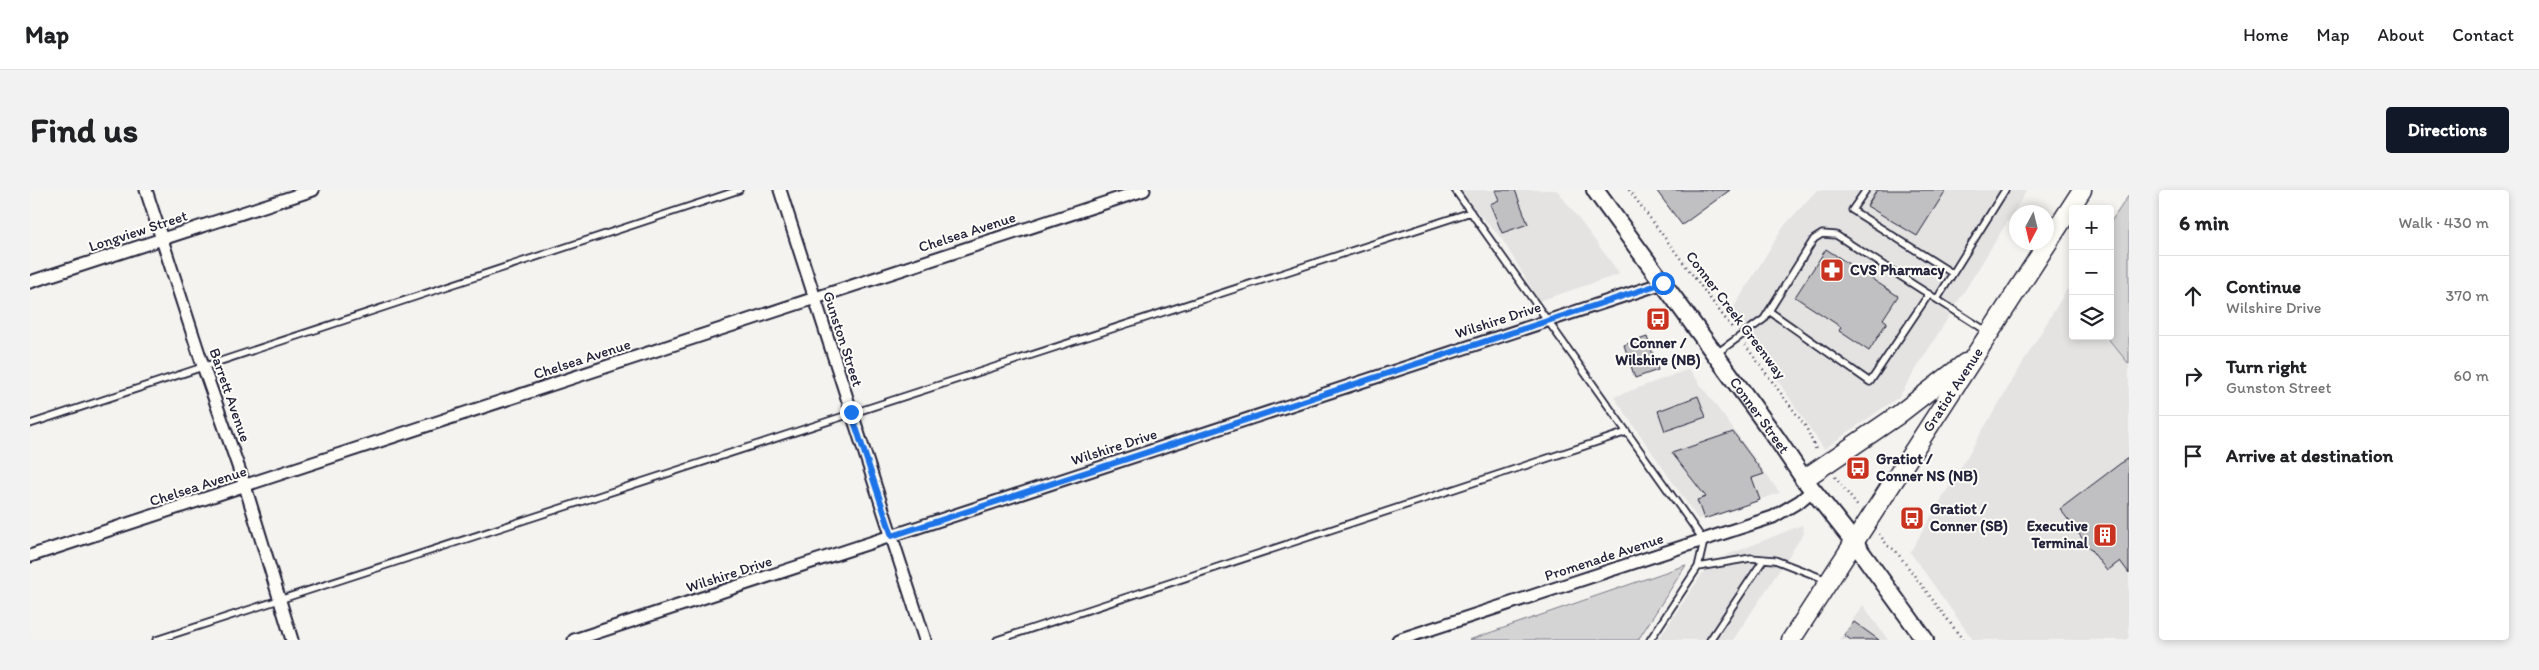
<!DOCTYPE html>
<meta charset="utf-8">
<style>
:root{--surface:#fff;--page:#f2f2f2;--text:#202124;--muted:#757577;--line:#e0e0e0;--accent:#111827}
body{margin:0;font-family:Itim,sans-serif;background:var(--page);color:var(--text)}
.controls{position:absolute;right:15px;top:15px;display:grid;overflow:hidden;border-radius:5px;box-shadow:0 2px 8px #0003}
.controls button{width:45px;height:45px;display:grid;place-items:center;padding:0;border:0;border-bottom:1px solid var(--line);background:var(--surface);color:var(--text);font:25px sans-serif}
.compass{position:absolute;left:1979px;top:15px;width:45px;height:45px;border-radius:50%;background:var(--surface);box-shadow:0 2px 8px #0003;rotate:187deg}
.stop{position:absolute;width:15px;height:15px;margin:-11px;border:4px solid #1a73e8;border-radius:50%;background:#fff}
.stop.end{background:#1a73e8;border-color:#fff;box-shadow:0 1px 5px #0008}
.list{margin:0;padding:0;list-style:none}
h2{display:flex;justify-content:space-between;align-items:center;height:65px;margin:0;padding:0 20px;font-size:21px}
h2 small{font-size:16px;font-weight:400;color:var(--muted)}
.list li{display:grid;grid-template-columns:32px 1fr auto;gap:15px;align-items:center;box-sizing:border-box;height:80px;padding:0 20px;border-top:1px solid var(--line)}
.list b{display:block;font-size:19px;white-space:nowrap}
.list p{margin:0;font-size:16px;white-space:nowrap;color:var(--muted)}
.list em{font-size:16px;font-style:normal;color:var(--muted)}
.icon{flex:none;width:28px;height:28px;fill:none;stroke:currentColor;stroke-width:2;stroke-linecap:round;stroke-linejoin:round}
.map{position:relative;flex:none;width:2099px;height:450px;overflow:hidden;border-radius:5px}
header{display:flex;align-items:center;gap:30px;box-sizing:border-box;height:70px;padding:0 25px;background:var(--surface);border-bottom:1px solid var(--line)}
header strong{font-size:24px}
nav{display:flex;gap:28px;margin-inline-start:auto;font-size:18px}
.intro{display:flex;align-items:center;justify-content:space-between;box-sizing:border-box;height:120px;padding:0 30px}
h1{margin:0;font-size:35px}
.button{padding:12px 22px;border-radius:5px;background:var(--accent);color:#fff;font-size:18px;font-weight:700}
main{display:flex;gap:30px;padding:0 30px}
aside{flex:1;background:var(--surface);border-radius:5px;box-shadow:0 2px 8px #0003}
.map>svg:first-child{display:block}
.built{fill:#e4e3e2}
.green{fill:#d5d4d5;stroke:#7c7b88}
.building{fill:#c0bfc2;stroke:#22223b}
.lines{fill:none;stroke-linecap:round;stroke-linejoin:round}
.service-casing{stroke:#22223b;stroke-width:9}
.minor-casing{stroke:#22223b;stroke-width:15}
.secondary-casing{stroke:#22223b;stroke-width:20}
.primary-casing{stroke:#22223b;stroke-width:21}
.path{stroke:#22223b;stroke-width:2.5;stroke-dasharray:1 4;stroke-linecap:butt}
.service{stroke:#fdfcf7;stroke-width:5.5}
.minor{stroke:#fdfcf7;stroke-width:11}
.secondary{stroke:#fdfcf7;stroke-width:16}
.primary{stroke:#fdfcf7;stroke-width:18}
.route{stroke:#1a73e8;stroke-width:6}
.labels{text-anchor:middle;dominant-baseline:central;stroke-width:4;stroke-linejoin:round;paint-order:stroke}
.street-label{font-size:15px;fill:#22223b;stroke:#fdfcf7}
.poi-label{font-size:15px;font-weight:bold;fill:#22223b;stroke:#fdfcf7;text-anchor:start}
</style>
<header>
<strong>Map</strong>
<nav><a>Home</a><a>Map</a><a>About</a><a>Contact</a></nav>
</header>
<div class="intro"><h1>Find us</h1><a class="button">Directions</a></div>
<main>
<div class="map">
<svg width="2099" height="450" viewBox="0 0 2099 450">
<rect width="100%" height="100%" fill="#f4f3ef"/>
<filter id="ink" filterUnits="userSpaceOnUse"><feTurbulence type="fractalNoise" baseFrequency=".02" numOctaves="2"/><feDisplacementMap in="SourceGraphic" scale="10" xChannelSelector="R" yChannelSelector="G"/><feConvolveMatrix kernelMatrix="1 2 1 2 8 2 1 2 1" color-interpolation-filters="sRGB"/></filter>
<g filter="url(#ink)">
<!-- built -->
<path class="built" d="M 1427,0 L 1527,0 L 1590,84 L 1509,111 L 1472,49 Z
M 1787,0 L 1997,0 L 1869,207 L 1794,259 L 1701,122 L 1754,36 Z
M 2037,99 L 2043,106 L 2043,146 L 2076,146 L 2099,174 L 2099,450 L 1943,450 L 1880,362 Z
M 1659,179 L 1750,303 L 1668,329 L 1584,207 Z
M 1772,335 L 1774,343 L 1703,450 L 1628,450 L 1680,372 Z
M 1833,415 L 1858,450 L 1809,450 Z"/>
<!-- green -->
<path class="green" d="M 2099,5 L 2099,174 L 2076,146 L 2080,146 L 2080,33 Z
M 1656,375 L 1608,450 L 1439,450 Z"/>
<!-- building -->
<path class="building" d="M 1465,0 L 1485,0 L 1498,34 L 1472,43 L 1460,14 L 1469,10 Z
M 1626,0 L 1700,0 L 1652,35 Z
M 1847,0 L 1916,0 L 1887,46 L 1837,16 Z
M 1796,59 L 1868,106 L 1853,129 L 1857,132 L 1839,161 L 1809,141 L 1811,137 L 1765,107 Z
M 1617,147 L 1628,180 L 1605,188 L 1594,155 Z
M 1668,206 L 1676,227 L 1635,241 L 1628,221 Z
M 1703,242 L 1734,284 L 1722,288 L 1730,310 L 1674,329 L 1667,310 L 1676,307 L 1642,263 Z
M 2099,267 L 2099,383 L 2090,371 L 2077,381 L 2030,319 Z
M 1824,432 L 1849,450 L 1821,450 L 1814,445 Z"/>
<g class="lines">
<!-- service casing -->
<g class="service-casing">
<path id="service" d="M 1425,0 L 1674,351 L 1668,377 L 1620,450
M 1836,0 L 1822,20 L 1922,83
M 1907,109 L 1975,0
M 1739,121 L 1840,192 L 1899,104
M 1687,163 L 1734,129 L 1784,49 L 1792,44 L 1806,45 L 1958,142
M 0,234 L 709,0
M 1668,377 L 1721,368 L 1745,370 L 1797,390
M 126,450 L 1441,22
M 967,450 L 1597,242
M 1680,450 L 1734,369"/>
</g>
<!-- minor casing -->
<g class="minor-casing">
<path id="minor" d="M 116,0 L 173,176 L 215,296 L 262,450
M 750,0 L 895,450
M 0,92 L 283,0
M 0,366 L 1114,0
M 544,450 L 1633,93
M 1368,450 L 1743,327 L 1770,311 L 1783,300"/>
</g>
<!-- secondary casing -->
<g class="secondary-casing">
<g id="secondary">
<path id="s1" d="M 1565,0 L 1747,249 L 1774,289 L 1824,352 L 1895,450"/>
</g>
</g>
<!-- primary casing -->
<g class="primary-casing">
<g id="primary">
<path d="M 1774,289 L 1868,225 L 1935,173"/>
<path id="s2" d="M 1761,450 L 2052,0"/>
</g>
</g>
<!-- path -->
<path class="path" d="M 1599,0 L 1703,139
M 1715,155 L 1776,237 L 1787,262
M 1805,287 L 1829,318
M 1849,344 L 1858,356 L 1865,360 L 1933,450"/>
<!-- service -->
<use href="#service" class="service"/>
<!-- minor -->
<use href="#minor" class="minor"/>
<!-- secondary -->
<use href="#secondary" class="secondary"/>
<!-- primary -->
<use href="#primary" class="primary"/>
</g>
</g>
<g class="lines" filter="url(#ink)">
<!-- route -->
<path class="route" d="M 821,222 L 862,346 L 1633,93"/>
</g>
<!-- icons -->
<defs>
<g id="pharmacy-square" transform="scale(1.25)"><rect x="-9" y="-9" width="18" height="18" rx="4" fill="#c8321e" stroke="#fdfcf7"/><path d="M-2-6h4v4h4v4h-4v4h-4v-4h-4v-4h4Z" fill="#fff"/></g>
<g id="bus-square" transform="scale(1.25)"><rect x="-9" y="-9" width="18" height="18" rx="4" fill="#c8321e" stroke="#fdfcf7"/><path d="M-5-6H5V4H4V6H2V4H-2V6H-4V4H-5ZM-3.5-4V0h7V-4ZM-3.5 1.2v1.5H-2V1.2ZM2 1.2v1.5H3.5V1.2Z" fill="#fff"/></g>
<g id="building-square" transform="scale(1.25)"><rect x="-9" y="-9" width="18" height="18" rx="4" fill="#c8321e" stroke="#fdfcf7"/><path d="M-4-6H4V6H1V3H-1V6H-4ZM-2.5-4.3h1.7v1.8h-1.7ZM.8-4.3h1.7v1.8H.8ZM-2.5-1h1.7V.8h-1.7ZM.8-1h1.7V.8H.8Z" fill="#fff"/></g>
</defs>
<g fill-rule="evenodd">
<use href="#pharmacy-square" x="1802" y="80"/>
<use href="#bus-square" x="1628" y="129"/>
<use href="#bus-square" x="1828" y="278"/>
<use href="#bus-square" x="1882" y="328"/>
<use href="#building-square" x="2075" y="345"/>
</g>
<g class="labels">
<!-- street labels -->
<g class="street-label">
<text transform="translate(108 41) rotate(-18)">Longview Street</text>
<text transform="translate(937 42) rotate(-18)">Chelsea Avenue</text>
<text transform="translate(1706 125) rotate(53)">Conner Creek Greenway</text>
<text transform="translate(1468 130) rotate(-18)">Wilshire Drive</text>
<text transform="translate(813 149) rotate(72)">Gunston Street</text>
<text transform="translate(552 169) rotate(-18)">Chelsea Avenue</text>
<text stroke="none"><textPath href="#s2" startOffset="298">Gratiot Avenue</textPath></text>
<text transform="translate(200 205) rotate(71)">Barrett Avenue</text>
<text stroke="none"><textPath href="#s1" startOffset="279">Conner Street</textPath></text>
<text transform="translate(1084 257) rotate(-18)">Wilshire Drive</text>
<text transform="translate(168 296) rotate(-18)">Chelsea Avenue</text>
<text transform="translate(1574 367) rotate(-18)">Promenade Avenue</text>
<text transform="translate(699 384) rotate(-18)">Wilshire Drive</text>
</g>
<!-- poi labels -->
<g class="poi-label">
<text x="1820" y="80">CVS Pharmacy</text>
<text x="1628" y="153" text-anchor="middle">Conner /<tspan x="1628" dy="17">Wilshire (NB)</tspan></text>
<text x="1846" y="269">Gratiot /<tspan x="1846" dy="17">Conner NS (NB)</tspan></text>
<text x="1900" y="319">Gratiot /<tspan x="1900" dy="17">Conner (SB)</tspan></text>
<text x="2058" y="336" text-anchor="end">Executive<tspan x="2058" dy="17">Terminal</tspan></text>
</g>
</g>
</svg>
<div class="controls">
<button>+</button>
<button>−</button>
<button><svg class="icon" aria-label="layers" viewBox="0 0 24 24"><path d="M12 4l9 5-9 5-9-5zM3 14l9 5 9-5"/></svg></button>
</div>
<svg class="compass" viewBox="-18 -18 36 36"><path d="M0-13l5 13h-10z" fill="#e53935"/><path d="M0 13l5-13h-10z" fill="#757577"/></svg>
<div class="stop" style="left:1633px;top:93px"></div>
<div class="stop end" style="left:821px;top:222px"></div>
</div>
<aside>
<h2>6 min<small>Walk · 430 m</small></h2>
<ul class="list">
<li><svg class="icon" aria-label="ahead" viewBox="0 0 24 24"><path d="M12 20V5M6 11l6-6 6 6"/></svg><div><b>Continue</b><p>Wilshire Drive</p></div><em>370 m</em></li>
<li><svg class="icon" aria-label="right" viewBox="0 0 24 24"><path d="M7 20v-9h11M14 6l5 5-5 5"/></svg><div><b>Turn right</b><p>Gunston Street</p></div><em>60 m</em></li>
<li><svg class="icon" aria-label="arrive" viewBox="0 0 24 24"><path d="M6 21V4h12l-3 4 3 4H6"/></svg><div><b>Arrive at destination</b></div></li>
</ul>
</aside>
</main>
